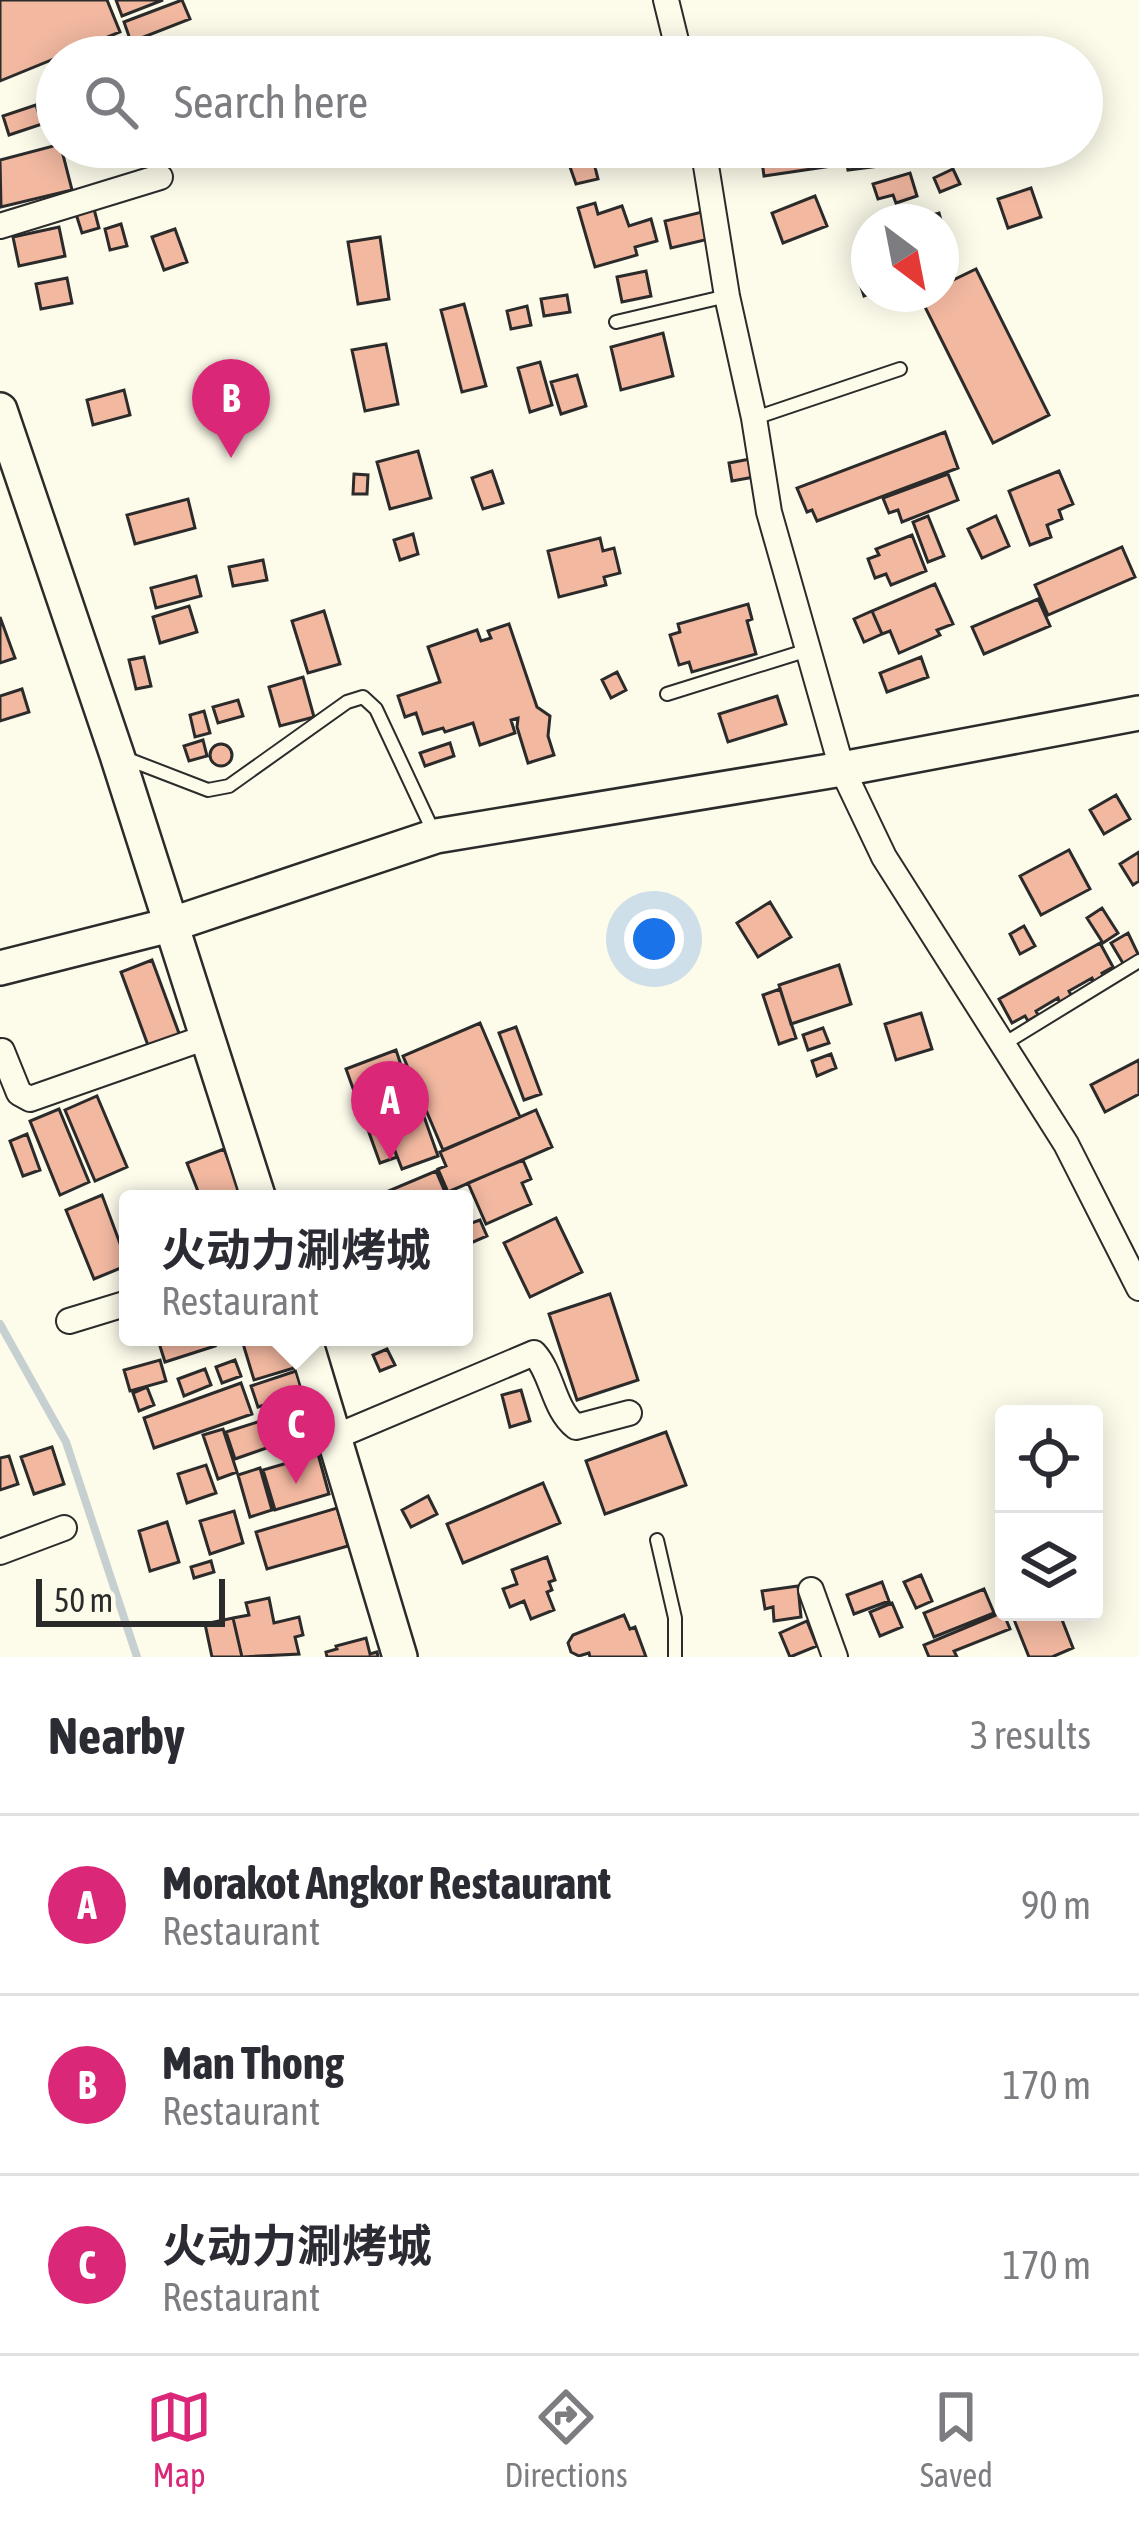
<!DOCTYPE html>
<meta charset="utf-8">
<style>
:root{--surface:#fff;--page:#f7f7f7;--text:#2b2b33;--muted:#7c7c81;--line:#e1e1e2;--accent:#db2777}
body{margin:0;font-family:"Asap Condensed","Noto Sans SC",sans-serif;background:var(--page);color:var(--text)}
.controls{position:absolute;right:36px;bottom:36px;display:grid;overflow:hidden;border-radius:12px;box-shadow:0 6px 30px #0003}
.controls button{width:108px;height:108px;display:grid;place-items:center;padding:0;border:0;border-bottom:3px solid var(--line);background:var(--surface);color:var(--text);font:60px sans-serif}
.compass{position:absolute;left:851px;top:204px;width:108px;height:108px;border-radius:50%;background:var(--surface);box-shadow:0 6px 30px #0003;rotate:148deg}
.scale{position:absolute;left:36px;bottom:30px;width:189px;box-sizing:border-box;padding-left:12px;border:6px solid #2b2b2b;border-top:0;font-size:33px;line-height:42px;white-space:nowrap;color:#2b2b2b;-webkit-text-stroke:9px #fdfbea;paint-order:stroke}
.you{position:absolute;left:654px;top:939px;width:42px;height:42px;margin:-30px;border:9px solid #fff;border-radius:50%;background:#1a73e8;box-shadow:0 0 0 18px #1a73e833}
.badge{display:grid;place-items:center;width:78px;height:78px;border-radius:50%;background:var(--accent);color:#fff;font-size:39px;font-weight:700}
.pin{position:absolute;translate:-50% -99px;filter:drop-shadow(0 3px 6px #0008)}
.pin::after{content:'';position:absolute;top:63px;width:42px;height:36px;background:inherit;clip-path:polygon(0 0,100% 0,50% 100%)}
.popup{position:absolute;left:119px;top:1190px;width:354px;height:156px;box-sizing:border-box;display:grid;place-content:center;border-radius:12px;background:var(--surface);filter:drop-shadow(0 3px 9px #0005);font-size:39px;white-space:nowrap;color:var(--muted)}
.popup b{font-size:45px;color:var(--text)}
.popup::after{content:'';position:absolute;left:50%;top:100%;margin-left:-24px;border:24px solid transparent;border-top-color:var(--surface)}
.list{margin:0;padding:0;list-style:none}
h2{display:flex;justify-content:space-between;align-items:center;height:156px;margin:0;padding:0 48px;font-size:51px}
h2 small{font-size:39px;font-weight:400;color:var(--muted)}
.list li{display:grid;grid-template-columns:78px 1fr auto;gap:36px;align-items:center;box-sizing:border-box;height:180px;padding:0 48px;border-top:3px solid var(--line)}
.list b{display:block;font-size:45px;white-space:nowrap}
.list p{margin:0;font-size:39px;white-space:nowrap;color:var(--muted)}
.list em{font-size:39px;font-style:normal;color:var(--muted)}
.icon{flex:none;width:66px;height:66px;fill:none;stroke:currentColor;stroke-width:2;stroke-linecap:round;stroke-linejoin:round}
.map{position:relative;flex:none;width:1139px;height:1657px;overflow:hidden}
.search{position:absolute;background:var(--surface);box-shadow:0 6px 30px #0003;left:36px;right:36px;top:36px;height:132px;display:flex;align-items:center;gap:30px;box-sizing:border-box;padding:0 42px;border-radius:66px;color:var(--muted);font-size:45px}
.sheet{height:696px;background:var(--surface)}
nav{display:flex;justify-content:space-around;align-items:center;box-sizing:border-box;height:168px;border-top:3px solid var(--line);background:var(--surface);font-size:33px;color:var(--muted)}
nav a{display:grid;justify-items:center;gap:6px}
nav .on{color:var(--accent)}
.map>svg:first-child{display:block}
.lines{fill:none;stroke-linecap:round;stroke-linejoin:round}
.stream{stroke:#c7d0d0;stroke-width:8}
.building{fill:#f2b8a0;stroke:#2b2b2b;stroke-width:3}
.lane-casing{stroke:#2b2b2b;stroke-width:16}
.street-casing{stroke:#2b2b2b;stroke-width:28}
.secondary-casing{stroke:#2b2b2b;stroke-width:38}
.lane{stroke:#fdfbea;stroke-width:12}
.street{stroke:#fdfbea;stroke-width:24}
.secondary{stroke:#fdfbea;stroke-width:33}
</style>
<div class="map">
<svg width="1139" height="1657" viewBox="0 0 1139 1657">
<rect width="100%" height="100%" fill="#fdfbea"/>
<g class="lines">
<!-- stream -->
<path class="stream" d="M 0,1324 L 66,1442 L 137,1657"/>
</g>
<!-- building -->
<path class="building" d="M 0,0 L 107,0 L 120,32 L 0,81 Z
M 116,0 L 163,0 L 122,16 Z
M 182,0 L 190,19 L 131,42 L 124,22 Z
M 36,105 L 42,124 L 9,135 L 3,116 Z
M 57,145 L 61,147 L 72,190 L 1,207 L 0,160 Z
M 563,147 L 649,147 L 651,153 L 595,167 L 598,179 L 576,184 Z
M 760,147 L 829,147 L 832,166 L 764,176 Z
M 844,147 L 877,147 L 880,166 L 848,170 Z
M 953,169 L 960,184 L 940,192 L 934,178 Z
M 910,173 L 917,196 L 896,203 L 893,195 L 878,199 L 873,184 Z
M 1031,188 L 1041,217 L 1008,228 L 998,199 Z
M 815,196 L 827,226 L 783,243 L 772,213 Z
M 595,203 L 598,214 L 622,206 L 629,226 L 651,219 L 657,241 L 635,247 L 637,255 L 595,267 L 578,208 Z
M 94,209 L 99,228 L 82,233 L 76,214 Z
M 702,212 L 709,239 L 671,248 L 665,221 Z
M 939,213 L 952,262 L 941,266 L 941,222 L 907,222 Z
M 121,224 L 127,246 L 110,250 L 105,229 Z
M 59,227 L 65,256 L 19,266 L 13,237 Z
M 175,229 L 187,262 L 164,270 L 152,237 Z
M 380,237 L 389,299 L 358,304 L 348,242 Z
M 869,260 L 869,294 L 864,296 L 854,265 Z
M 976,269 L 1049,415 L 993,443 L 920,297 L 941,294 L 941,286 Z
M 646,271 L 651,296 L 622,302 L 617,277 Z
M 67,278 L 72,303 L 41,309 L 36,284 Z
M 567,295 L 570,312 L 544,316 L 541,299 Z
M 464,304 L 486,386 L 462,392 L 441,310 Z
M 527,306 L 531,325 L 511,329 L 507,311 Z
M 663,333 L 673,376 L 621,390 L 611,347 Z
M 386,344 L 398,404 L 365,411 L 352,350 Z
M 540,362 L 552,405 L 530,412 L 518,368 Z
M 577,375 L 586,406 L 561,414 L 551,382 Z
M 124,390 L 130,415 L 93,425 L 87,400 Z
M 945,432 L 958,468 L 817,521 L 812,510 L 807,512 L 797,488 Z
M 418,451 L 431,498 L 390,509 L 377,462 Z
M 750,459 L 754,477 L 732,481 L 729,463 Z
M 492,471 L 503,503 L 483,509 L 472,478 Z
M 1059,471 L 1073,504 L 1059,510 L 1062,519 L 1047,525 L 1051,537 L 1030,545 L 1009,491 Z
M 354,474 L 368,475 L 367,494 L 353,494 Z
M 948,474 L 958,500 L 902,522 L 898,510 L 889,513 L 883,498 Z
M 188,499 L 195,528 L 135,544 L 127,515 Z
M 928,516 L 944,556 L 928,562 L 913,522 Z
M 996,516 L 1009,546 L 982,558 L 968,529 Z
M 413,534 L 418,554 L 400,560 L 394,540 Z
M 912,535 L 926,571 L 891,585 L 886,574 L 875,578 L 868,559 L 879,555 L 876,549 Z
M 600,538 L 603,551 L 614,548 L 620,573 L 604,577 L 606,585 L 559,597 L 548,551 Z
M 1122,547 L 1135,577 L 1048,615 L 1035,585 Z
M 263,560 L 267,580 L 233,586 L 229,567 Z
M 196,576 L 201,596 L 156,608 L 151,588 Z
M 935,584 L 953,624 L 937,630 L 940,635 L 899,653 L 890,631 L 882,634 L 872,611 Z
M 1038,599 L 1050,626 L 984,654 L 972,627 Z
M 748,604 L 752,619 L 747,621 L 756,654 L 692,672 L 689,662 L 679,665 L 670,635 L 680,632 L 678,624 Z
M 189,606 L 197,632 L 160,643 L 153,617 Z
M 324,611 L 340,664 L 308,673 L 292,621 Z
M 872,611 L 882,634 L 864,642 L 854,619 Z
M 0,617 L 15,658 L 0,663 Z
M 509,624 L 537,707 L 550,716 L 548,736 L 554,755 L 528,763 L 517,727 L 518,718 L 511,720 L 515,733 L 480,745 L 473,723 L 445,732 L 443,728 L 423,734 L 416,713 L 405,717 L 398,696 L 440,682 L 428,647 L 477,630 L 481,641 L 491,638 L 488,631 Z
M 144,657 L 151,686 L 136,689 L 129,660 Z
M 921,657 L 928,677 L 887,692 L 880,673 Z
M 617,672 L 626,690 L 611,698 L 602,680 Z
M 303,677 L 314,717 L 280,726 L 269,687 Z
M 22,689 L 29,712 L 0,721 L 0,696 Z
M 777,696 L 786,724 L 728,742 L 719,714 Z
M 238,700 L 243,716 L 218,723 L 213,707 Z
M 204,711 L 210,733 L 195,737 L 190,715 Z
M 203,740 L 207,756 L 189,761 L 184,746 Z
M 450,743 L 454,756 L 425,766 L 420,753 Z
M210 755a11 11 0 1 1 22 0a11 11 0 1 1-22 0Z
M 1116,795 L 1130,819 L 1104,834 L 1090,810 Z
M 1069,850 L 1090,889 L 1041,915 L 1020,876 Z
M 1139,852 L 1139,881 L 1133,885 L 1120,864 Z
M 770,902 L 791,937 L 758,957 L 737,923 Z
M 1102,908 L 1118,933 L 1103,943 L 1087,918 Z
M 1024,926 L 1035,946 L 1020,954 L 1010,934 Z
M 1128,933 L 1139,956 L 1124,965 L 1111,943 Z
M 1100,943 L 1113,967 L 1102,973 L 1105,979 L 1095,984 L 1092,978 L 1069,991 L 1072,997 L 1060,1003 L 1058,998 L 1036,1011 L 1038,1015 L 1028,1021 L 1025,1016 L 1012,1023 L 999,999 Z
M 152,960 L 180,1036 L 149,1048 L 121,972 Z
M 839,965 L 851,1004 L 791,1024 L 779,985 Z
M 780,989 L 796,1038 L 779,1044 L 763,995 Z
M 921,1013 L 932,1049 L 896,1060 L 885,1024 Z
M 480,1023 L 520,1117 L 443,1150 L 403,1056 Z
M 516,1027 L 541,1094 L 524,1100 L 499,1033 Z
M 823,1028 L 829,1043 L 808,1050 L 803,1035 Z
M 396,1050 L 402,1068 L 388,1074 L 386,1068 L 367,1075 L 397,1157 L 380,1163 L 346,1069 Z
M 831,1054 L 836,1068 L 817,1076 L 812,1061 Z
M 1139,1060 L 1139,1094 L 1105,1112 L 1091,1085 Z
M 97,1096 L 127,1167 L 95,1181 L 65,1110 Z
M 59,1109 L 89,1182 L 60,1195 L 30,1121 Z
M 536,1110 L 552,1147 L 448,1192 L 438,1169 L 446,1166 L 440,1152 Z
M 422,1111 L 438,1156 L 402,1169 L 385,1125 Z
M 27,1134 L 40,1170 L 23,1176 L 10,1141 Z
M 224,1149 L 243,1199 L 201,1199 L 187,1163 Z
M 523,1160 L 531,1179 L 522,1183 L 531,1204 L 486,1224 L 468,1183 Z
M 436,1171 L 448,1199 L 389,1199 L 386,1192 Z
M 102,1195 L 128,1265 L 94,1279 L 66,1210 Z
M 556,1218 L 582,1272 L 530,1297 L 504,1243 Z
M 480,1220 L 487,1236 L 464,1246 L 464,1222 L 469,1224 Z
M 610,1294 L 638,1380 L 577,1400 L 549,1314 Z
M 178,1337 L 216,1337 L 216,1338 L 212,1339 L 215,1346 L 165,1362 L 159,1343 Z
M 241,1337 L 285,1337 L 294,1368 L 254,1380 Z
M 387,1349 L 395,1365 L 380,1371 L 373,1355 Z
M 160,1360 L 166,1381 L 130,1391 L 124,1370 Z
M 235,1360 L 241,1376 L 222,1383 L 216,1367 Z
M 205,1369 L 211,1385 L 184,1396 L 178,1379 Z
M 296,1371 L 303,1392 L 258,1407 L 251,1386 Z
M 241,1383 L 252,1414 L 154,1448 L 144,1418 Z
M 147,1387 L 154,1405 L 139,1411 L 133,1393 Z
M 521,1390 L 530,1421 L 510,1427 L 502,1395 Z
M 264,1420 L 272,1446 L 235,1459 L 226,1432 Z
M 311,1420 L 320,1446 L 287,1457 L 279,1431 Z
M 223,1429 L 237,1472 L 218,1479 L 203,1435 Z
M 666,1432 L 686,1485 L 605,1514 L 586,1461 Z
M 52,1447 L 64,1484 L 34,1494 L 21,1457 Z
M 318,1454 L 329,1494 L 275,1510 L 263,1470 Z
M 9,1456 L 18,1484 L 0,1490 L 0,1458 Z
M 206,1465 L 216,1493 L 187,1503 L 178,1474 Z
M 260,1468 L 272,1510 L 250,1517 L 238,1475 Z
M 543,1483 L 560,1523 L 463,1563 L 447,1524 Z
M 428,1496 L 437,1514 L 411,1527 L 402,1510 Z
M 337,1508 L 348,1546 L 267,1569 L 256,1532 Z
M 234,1511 L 243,1543 L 210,1554 L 200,1521 Z
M 167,1522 L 179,1562 L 150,1571 L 139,1531 Z
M 547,1557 L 555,1580 L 549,1582 L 552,1590 L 547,1592 L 554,1610 L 531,1619 L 524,1601 L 510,1607 L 503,1589 L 517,1584 L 512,1570 Z
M 211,1561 L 214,1572 L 194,1578 L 191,1567 Z
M 921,1575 L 932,1601 L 916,1608 L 904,1582 Z
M 882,1582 L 889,1601 L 854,1614 L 847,1595 Z
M 798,1586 L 801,1617 L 774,1621 L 773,1607 L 765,1609 L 762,1591 Z
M 984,1589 L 994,1613 L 934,1637 L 924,1613 Z
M 269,1598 L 274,1623 L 299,1617 L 303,1635 L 295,1637 L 299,1654 L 242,1657 L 233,1618 L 249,1615 L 246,1603 Z
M 892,1603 L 902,1627 L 880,1636 L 870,1612 Z
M 1003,1612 L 1010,1629 L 954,1651 L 957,1657 L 929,1657 L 924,1645 Z
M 1011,1612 L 1059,1612 L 1073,1648 L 1052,1657 L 1029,1657 Z
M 624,1615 L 630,1629 L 635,1627 L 646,1657 L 590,1657 L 589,1653 L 579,1656 L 571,1652 L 568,1643 L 573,1635 Z
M 233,1618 L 242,1657 L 212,1657 L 205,1624 Z
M 807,1621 L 817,1646 L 790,1657 L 780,1633 Z
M 366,1638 L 370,1654 L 377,1652 L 378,1657 L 327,1657 L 326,1652 L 337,1649 L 336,1646 Z"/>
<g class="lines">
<!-- lane casing -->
<g class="lane-casing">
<path id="lane" d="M 616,322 L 727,296
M 755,418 L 900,369
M 667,694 L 808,650
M 125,758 L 208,790 L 229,786 L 347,702 L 363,697 L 376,709 L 435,835
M 1002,1045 L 1139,961
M 657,1540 L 675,1618 L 675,1657"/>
</g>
<!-- street casing -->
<g class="street-casing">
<path id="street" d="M 666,0 L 680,57
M 703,147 L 727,296 L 754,418 L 769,512 L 842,769 L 884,857 L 1066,1144 L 1139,1288
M 0,226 L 160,177
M 2,1051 L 19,1093 L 30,1099 L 204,1038
M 69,1321 L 128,1303
M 335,1437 L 534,1353 C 553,1374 553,1409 576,1427 L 629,1413
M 0,1552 L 64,1528
M 811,1590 L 835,1657"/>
</g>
<!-- secondary casing -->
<g class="secondary-casing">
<path id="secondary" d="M 0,410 L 117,755 L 259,1199
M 0,968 L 170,925 L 436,836 L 842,769 L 1139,713
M 304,1337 L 400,1657"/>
</g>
<!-- lane -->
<use href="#lane" class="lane"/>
<!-- street -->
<use href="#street" class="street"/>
<!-- secondary -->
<use href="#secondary" class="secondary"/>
</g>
</svg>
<div class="controls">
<button><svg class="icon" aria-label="locate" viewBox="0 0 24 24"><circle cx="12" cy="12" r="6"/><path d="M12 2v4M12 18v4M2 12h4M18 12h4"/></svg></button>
<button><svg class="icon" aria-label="layers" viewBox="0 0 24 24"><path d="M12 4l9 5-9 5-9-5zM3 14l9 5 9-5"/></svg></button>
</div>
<svg class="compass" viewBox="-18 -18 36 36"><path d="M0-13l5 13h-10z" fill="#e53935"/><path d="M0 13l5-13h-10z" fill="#7c7c81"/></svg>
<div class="scale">50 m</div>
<div class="you"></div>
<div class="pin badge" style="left:390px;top:1160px">A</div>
<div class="pin badge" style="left:231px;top:458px">B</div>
<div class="pin badge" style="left:296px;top:1484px">C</div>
<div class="popup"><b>火动力涮烤城</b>Restaurant</div>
<div class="search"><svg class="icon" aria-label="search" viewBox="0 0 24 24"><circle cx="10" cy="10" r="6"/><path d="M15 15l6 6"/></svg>Search here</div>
</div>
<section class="sheet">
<h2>Nearby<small>3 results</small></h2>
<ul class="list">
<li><span class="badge">A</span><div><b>Morakot Angkor Restaurant</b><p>Restaurant</p></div><em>90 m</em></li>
<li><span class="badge">B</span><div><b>Man Thong</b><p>Restaurant</p></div><em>170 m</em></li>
<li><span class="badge">C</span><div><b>火动力涮烤城</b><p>Restaurant</p></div><em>170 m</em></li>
</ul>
</section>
<nav>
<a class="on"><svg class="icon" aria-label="map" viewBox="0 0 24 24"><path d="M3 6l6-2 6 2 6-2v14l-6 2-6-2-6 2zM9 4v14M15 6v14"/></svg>Map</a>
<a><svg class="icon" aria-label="directions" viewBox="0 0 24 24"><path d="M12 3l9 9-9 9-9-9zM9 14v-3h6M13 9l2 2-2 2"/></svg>Directions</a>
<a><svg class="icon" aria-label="saved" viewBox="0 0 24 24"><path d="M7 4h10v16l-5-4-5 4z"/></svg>Saved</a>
</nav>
